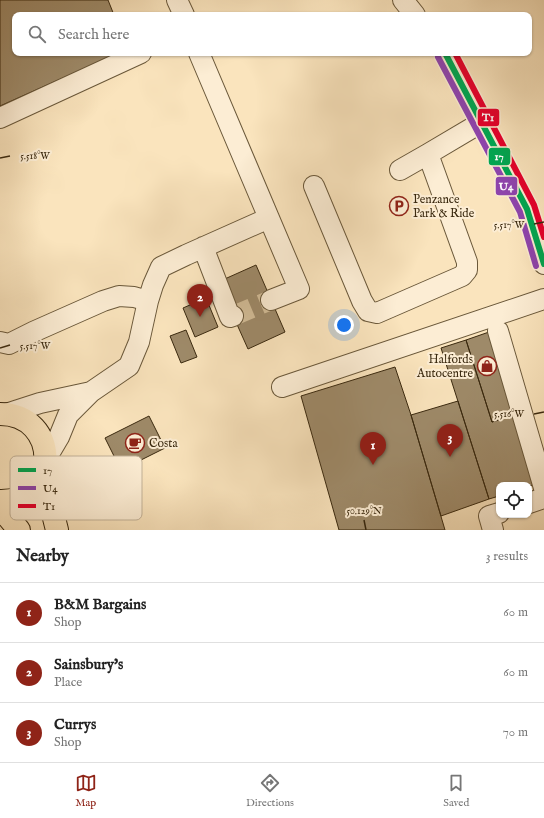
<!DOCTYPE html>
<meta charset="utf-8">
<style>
:root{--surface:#fff;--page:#f6f6f6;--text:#222;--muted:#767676;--line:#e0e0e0;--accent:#8f2418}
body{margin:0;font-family:"IM FELL English",serif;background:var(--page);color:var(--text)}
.controls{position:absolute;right:12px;bottom:12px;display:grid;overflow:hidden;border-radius:8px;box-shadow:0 1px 3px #0004}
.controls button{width:36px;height:36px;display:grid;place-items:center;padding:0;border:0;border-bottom:1px solid var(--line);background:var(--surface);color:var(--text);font:20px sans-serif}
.you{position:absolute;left:344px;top:325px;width:14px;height:14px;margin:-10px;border:3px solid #fff;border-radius:50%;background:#1a73e8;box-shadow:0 0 0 6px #1a73e833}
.badge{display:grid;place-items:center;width:26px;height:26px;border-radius:50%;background:var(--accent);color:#fff;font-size:13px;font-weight:700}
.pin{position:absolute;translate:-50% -33px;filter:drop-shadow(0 1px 2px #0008)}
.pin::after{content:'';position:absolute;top:21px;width:14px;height:12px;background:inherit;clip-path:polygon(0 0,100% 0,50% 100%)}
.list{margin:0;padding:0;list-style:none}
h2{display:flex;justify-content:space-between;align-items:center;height:52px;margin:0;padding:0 16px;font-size:17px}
h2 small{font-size:13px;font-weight:400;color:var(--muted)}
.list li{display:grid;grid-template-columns:26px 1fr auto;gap:12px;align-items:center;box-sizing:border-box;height:60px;padding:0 16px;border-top:1px solid var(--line)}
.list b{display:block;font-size:15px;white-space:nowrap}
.list p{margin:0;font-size:13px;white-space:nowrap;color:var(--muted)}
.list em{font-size:13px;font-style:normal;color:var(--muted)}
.icon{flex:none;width:22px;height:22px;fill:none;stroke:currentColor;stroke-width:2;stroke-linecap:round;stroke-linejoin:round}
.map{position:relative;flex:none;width:544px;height:530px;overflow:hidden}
.search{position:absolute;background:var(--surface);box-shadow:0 1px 3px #0004;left:12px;right:12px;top:12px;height:44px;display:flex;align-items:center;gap:10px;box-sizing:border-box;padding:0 14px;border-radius:8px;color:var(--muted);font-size:15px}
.sheet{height:232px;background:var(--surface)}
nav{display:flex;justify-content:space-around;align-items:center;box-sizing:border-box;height:56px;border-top:1px solid var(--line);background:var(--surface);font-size:11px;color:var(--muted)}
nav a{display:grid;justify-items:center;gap:2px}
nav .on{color:var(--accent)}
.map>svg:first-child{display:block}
.building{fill:#9e8a69;stroke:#3a290f}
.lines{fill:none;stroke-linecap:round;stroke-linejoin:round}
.minor-tunnel{stroke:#d4bf9a;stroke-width:20;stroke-dasharray:20 10;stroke-linecap:butt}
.minor-casing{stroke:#6a583a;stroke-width:22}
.highway-casing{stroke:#3a290f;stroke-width:24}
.minor{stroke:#fcedd4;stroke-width:20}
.highway{stroke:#fae4bd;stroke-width:22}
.bus-1-casing{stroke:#fcedd4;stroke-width:9}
.bus-2-casing{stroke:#fcedd4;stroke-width:9}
.bus-3-casing{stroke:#fcedd4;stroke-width:9}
.bus-1{stroke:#00a651;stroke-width:6}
.bus-2{stroke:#8e44ad;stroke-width:6}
.bus-3{stroke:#e4002b;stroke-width:6}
.ticks{fill:none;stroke:#3a290f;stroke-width:1.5}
.labels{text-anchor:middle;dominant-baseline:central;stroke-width:4;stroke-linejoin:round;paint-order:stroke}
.poi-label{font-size:12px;fill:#3a290f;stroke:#fcedd4;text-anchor:start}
.key{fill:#fcedd4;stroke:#c2b299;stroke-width:1}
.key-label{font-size:11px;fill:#3a290f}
.ticks-label{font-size:10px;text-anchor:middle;fill:#3a290f;stroke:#fcedd4;stroke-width:4;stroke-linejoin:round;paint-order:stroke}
.line-badge{stroke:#fcedd4;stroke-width:1.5}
.badge-label{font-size:11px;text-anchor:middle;font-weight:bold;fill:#fff}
</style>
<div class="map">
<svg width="544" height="530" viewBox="0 0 544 530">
<rect width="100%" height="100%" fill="#fae4bd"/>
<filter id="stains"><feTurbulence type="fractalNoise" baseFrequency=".005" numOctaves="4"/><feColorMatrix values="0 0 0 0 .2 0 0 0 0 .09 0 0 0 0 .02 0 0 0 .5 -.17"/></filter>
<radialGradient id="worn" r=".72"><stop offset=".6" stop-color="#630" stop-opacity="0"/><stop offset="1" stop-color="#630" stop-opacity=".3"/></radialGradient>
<!-- building -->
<path class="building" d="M 0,0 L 108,0 L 114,15 L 15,15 L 15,53 L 119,53 L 0,106 Z
M 256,265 L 285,332 L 248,349 L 218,282 Z
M 206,298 L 218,327 L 195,337 L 183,308 Z
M 186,330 L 197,357 L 181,363 L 170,336 Z
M 489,332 L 514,415 L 492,422 L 466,340 Z
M 466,340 L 492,422 L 514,415 L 536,484 L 529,486 L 529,485 L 499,485 L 499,496 L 489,499 L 441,348 Z
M 395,367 L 411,415 L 445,530 L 339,530 L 301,396 Z
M 458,401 L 489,499 L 441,516 L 411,415 Z
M 149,416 L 165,448 L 121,470 L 105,438 Z"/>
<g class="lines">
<!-- minor-tunnel -->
<path class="minor-tunnel" d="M 233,316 L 271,300"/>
<!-- minor casing -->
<g class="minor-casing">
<path id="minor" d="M 177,0 L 184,15
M 403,0 L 415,15
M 199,53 L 299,289 L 271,300
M 445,53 L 449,59 L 527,209 L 544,264
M 0,118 L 141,53
M 400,170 L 428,154 L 482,122
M 314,186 L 362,301 L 368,311 L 377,313 L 462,276 L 467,270 L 467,262 L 428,154
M 203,247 L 230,317 L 233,316
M 498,331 L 544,488
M 0,342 L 9,344 L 33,332 L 103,301 L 119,296 L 134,297 L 148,301
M 282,387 L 544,299
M 6,414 L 40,403 L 91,392
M 46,459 L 59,437 L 68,415 L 91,392 L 129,366 L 139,342 L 148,301 L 153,285 L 161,267 L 186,255 L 269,218
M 529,503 L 544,498
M 493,530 L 489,516 L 499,513"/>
</g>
<!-- highway casing -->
<g class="highway-casing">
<path id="highway" d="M 0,414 C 60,414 61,502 0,501
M 46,466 L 50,502 L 57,530
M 0,511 L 8,517 L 19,530"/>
</g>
<!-- minor -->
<use href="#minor" class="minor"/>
<!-- highway -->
<use href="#highway" class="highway"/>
<!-- bus-1 casing -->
<g class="bus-1-casing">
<path id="bus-1" d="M 445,53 L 527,209 L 544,264"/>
</g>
<!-- bus-2 casing -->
<g class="bus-2-casing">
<path id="bus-2" d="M 438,57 L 520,212 L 536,266"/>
</g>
<!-- bus-3 casing -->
<g class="bus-3-casing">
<path id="bus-3" d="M 455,53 L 534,205 L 544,237"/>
</g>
<!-- bus-1 -->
<use href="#bus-1" class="bus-1"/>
<!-- bus-2 -->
<use href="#bus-2" class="bus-2"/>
<!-- bus-3 -->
<use href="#bus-3" class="bus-3"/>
</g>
<!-- ticks -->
<path class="ticks" d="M 0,158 L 10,156M 534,224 L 544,222M 0,348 L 10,345M 534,414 L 544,412M 364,520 L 366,530"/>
<!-- icons -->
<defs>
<g id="parking-ring" transform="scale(1)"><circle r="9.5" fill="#fcedd4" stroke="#8f2418" stroke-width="1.5"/><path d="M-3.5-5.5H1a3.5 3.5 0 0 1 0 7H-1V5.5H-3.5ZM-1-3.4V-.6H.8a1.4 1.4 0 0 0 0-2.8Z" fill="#8f2418"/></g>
<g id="shop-ring" transform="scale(1)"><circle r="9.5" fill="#fcedd4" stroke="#8f2418" stroke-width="1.5"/><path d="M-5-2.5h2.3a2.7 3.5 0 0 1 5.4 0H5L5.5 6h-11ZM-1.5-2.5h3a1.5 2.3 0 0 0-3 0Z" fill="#8f2418"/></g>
<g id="cafe-ring" transform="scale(1)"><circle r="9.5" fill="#fcedd4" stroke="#8f2418" stroke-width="1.5"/><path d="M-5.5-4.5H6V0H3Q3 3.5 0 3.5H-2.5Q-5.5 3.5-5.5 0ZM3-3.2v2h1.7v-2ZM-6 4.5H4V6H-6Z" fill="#8f2418"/></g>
</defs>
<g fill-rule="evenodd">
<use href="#parking-ring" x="399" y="206"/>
<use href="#shop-ring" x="487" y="366"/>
<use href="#cafe-ring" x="135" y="443"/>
</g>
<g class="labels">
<!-- poi labels -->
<g class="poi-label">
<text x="413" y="199">Penzance<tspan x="413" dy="14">Park &amp; Ride</tspan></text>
<text x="473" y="359" text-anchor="end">Halfords<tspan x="473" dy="14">Autocentre</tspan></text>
<text x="149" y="443">Costa</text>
</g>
</g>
<!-- legend -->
<rect x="10" y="456" width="132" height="64" rx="6" class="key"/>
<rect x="18" y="468" width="18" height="4" fill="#00a651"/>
<rect x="18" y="486" width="18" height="4" fill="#8e44ad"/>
<rect x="18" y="504" width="18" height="4" fill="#e4002b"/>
<g class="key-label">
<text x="43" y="474">17</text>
<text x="43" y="492">U4</text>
<text x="43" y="510">T1</text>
</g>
<g class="ticks-label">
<text x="35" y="159">5.518°W</text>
<text x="509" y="228">5.517°W</text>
<text x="35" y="349">5.517°W</text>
<text x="509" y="417">5.516°W</text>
<text x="364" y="514">50.129°N</text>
</g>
<g class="line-badge">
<rect x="477" y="108" width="23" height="19" rx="4" fill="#e4002b"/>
<rect x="488" y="147" width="23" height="19" rx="4" fill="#00a651"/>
<rect x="495" y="176" width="23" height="20" rx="4" fill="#8e44ad"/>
</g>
<g class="badge-label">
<text x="488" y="121">T1</text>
<text x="499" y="160">17</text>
<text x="506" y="190">U4</text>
</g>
<rect width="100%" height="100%" filter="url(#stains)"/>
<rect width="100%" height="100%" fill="url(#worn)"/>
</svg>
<div class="controls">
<button><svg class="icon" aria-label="locate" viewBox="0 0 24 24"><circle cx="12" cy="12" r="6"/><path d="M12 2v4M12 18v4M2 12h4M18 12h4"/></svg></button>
</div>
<div class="you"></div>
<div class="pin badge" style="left:373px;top:465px">1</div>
<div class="pin badge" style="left:200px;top:317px">2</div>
<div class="pin badge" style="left:450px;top:457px">3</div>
<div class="search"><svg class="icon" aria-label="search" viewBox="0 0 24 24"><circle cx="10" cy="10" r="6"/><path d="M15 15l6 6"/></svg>Search here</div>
</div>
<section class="sheet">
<h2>Nearby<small>3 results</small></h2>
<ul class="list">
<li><span class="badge">1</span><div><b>B&amp;M Bargains</b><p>Shop</p></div><em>60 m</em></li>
<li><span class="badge">2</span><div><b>Sainsbury's</b><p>Place</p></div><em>60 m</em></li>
<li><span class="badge">3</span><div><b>Currys</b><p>Shop</p></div><em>70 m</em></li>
</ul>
</section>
<nav>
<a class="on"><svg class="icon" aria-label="map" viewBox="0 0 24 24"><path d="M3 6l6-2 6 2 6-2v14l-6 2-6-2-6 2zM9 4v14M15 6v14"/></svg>Map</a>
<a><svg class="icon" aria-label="directions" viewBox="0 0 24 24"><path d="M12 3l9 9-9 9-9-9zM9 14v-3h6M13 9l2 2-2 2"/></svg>Directions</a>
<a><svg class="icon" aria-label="saved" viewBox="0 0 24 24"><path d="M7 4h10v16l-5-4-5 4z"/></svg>Saved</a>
</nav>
